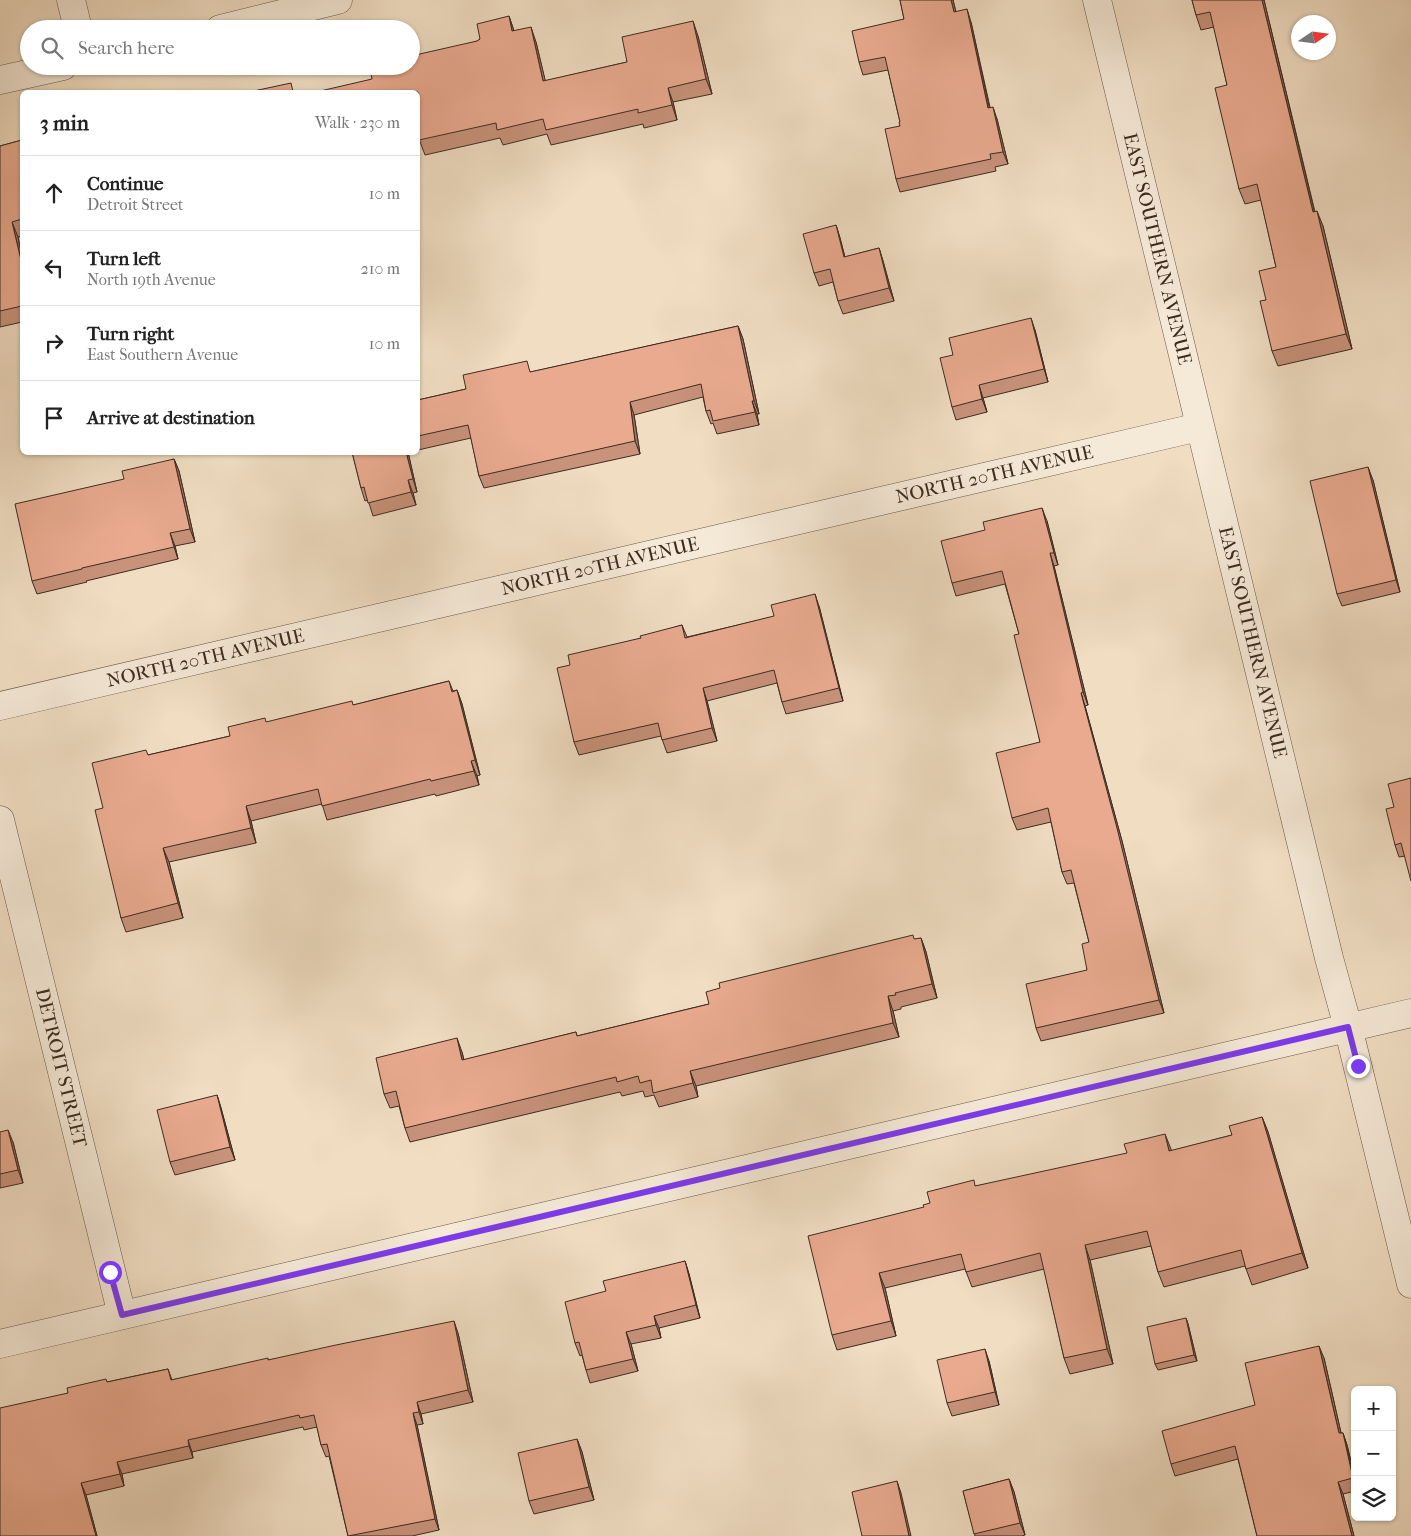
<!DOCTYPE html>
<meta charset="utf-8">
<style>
:root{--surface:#fff;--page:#f2f2f2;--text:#222;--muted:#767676;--line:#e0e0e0}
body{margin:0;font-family:"IM FELL French Canon",serif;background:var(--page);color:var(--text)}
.controls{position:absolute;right:15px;bottom:15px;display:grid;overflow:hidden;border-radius:8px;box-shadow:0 1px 4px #0004}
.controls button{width:45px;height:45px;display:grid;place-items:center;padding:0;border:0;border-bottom:1px solid var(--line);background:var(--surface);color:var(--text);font:25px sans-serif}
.compass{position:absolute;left:1291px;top:15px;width:45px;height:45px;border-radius:50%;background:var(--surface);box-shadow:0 1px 4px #0004;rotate:77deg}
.stop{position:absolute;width:15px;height:15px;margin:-11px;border:4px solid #7c3aed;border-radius:50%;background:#fff}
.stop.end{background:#7c3aed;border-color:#fff;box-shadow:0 1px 5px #0008}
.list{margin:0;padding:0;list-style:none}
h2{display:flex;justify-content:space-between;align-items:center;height:65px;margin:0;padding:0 20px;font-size:21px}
h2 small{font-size:16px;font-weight:400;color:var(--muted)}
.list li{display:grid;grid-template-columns:32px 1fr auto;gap:15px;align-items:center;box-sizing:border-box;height:75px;padding:0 20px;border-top:1px solid var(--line)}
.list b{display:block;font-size:19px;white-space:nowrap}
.list p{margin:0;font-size:16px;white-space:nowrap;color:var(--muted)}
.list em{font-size:16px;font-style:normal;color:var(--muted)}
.icon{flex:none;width:28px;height:28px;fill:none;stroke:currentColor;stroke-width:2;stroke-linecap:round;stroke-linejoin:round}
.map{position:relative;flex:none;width:1411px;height:1536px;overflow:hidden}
.search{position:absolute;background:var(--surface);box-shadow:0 1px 4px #0004;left:20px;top:20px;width:400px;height:55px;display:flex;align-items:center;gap:12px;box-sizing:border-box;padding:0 18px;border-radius:28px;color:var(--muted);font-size:19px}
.panel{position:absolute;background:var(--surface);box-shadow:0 1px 4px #0004;left:20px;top:90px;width:400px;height:365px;border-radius:8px}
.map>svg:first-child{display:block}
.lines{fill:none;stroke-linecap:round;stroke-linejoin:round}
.minor-casing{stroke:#695849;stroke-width:29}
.tertiary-casing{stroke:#695849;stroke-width:29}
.minor{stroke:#f5e9d7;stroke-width:28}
.tertiary{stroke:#f5e9d7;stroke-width:28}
.wall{fill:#c8927b;stroke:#3c2b21}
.shaded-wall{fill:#a37764;stroke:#3c2b21}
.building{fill:#e9aa8f;stroke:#3c2b21}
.route{stroke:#7c3aed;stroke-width:6}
.labels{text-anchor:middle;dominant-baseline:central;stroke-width:4;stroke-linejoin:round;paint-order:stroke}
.street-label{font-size:19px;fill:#3c2b21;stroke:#f5e9d7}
</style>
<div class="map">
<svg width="1411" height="1536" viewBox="0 0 1411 1536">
<rect width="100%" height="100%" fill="#f0ddc2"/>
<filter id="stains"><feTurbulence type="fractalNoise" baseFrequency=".004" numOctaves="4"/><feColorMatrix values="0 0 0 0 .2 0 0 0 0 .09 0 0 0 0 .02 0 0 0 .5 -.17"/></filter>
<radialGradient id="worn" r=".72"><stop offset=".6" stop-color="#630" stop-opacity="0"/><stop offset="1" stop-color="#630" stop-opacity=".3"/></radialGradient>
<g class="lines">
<!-- minor casing -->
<g class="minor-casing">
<g id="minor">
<path d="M 71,0 L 78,29"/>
<path d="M 220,29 L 338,0"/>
<path d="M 0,80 L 63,66"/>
<path id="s1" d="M 0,706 L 1199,427"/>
<path id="s2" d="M 0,820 L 122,1315"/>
<path d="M 0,1344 L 1411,1013"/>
</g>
</g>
<!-- tertiary casing -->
<g class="tertiary-casing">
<g id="tertiary">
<path id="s3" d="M 1097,0 L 1329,958 L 1348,1027 L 1411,1284"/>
</g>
</g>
<!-- minor -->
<use href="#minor" class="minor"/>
<!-- tertiary -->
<use href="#tertiary" class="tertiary"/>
</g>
<!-- wall -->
<path class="wall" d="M 900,0 L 953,0 L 956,12 L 971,22 L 990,107 L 997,119 L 1008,164 L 995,167 L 996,171 L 900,192 L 896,179 L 900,122 L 888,70 L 863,75 L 859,62 L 904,19 Z
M 1192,0 L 1264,0 L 1315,212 L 1323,226 L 1352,349 L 1278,366 L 1272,351 L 1266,300 L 1276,267 L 1261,200 L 1245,204 L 1239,189 L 1227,85 L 1214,27 L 1201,30 L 1196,15 Z
M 509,16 L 514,31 L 536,42 L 545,81 L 627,62 L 698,36 L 712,94 L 673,102 L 677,120 L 644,128 L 643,124 L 551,145 L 547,134 L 503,145 L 500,138 L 425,155 L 419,139 L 418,139 L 418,92 L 372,79 L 395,69 L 477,41 L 480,39 Z
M 22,140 L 22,236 L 18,237 L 22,257 L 22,322 L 0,327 L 0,146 Z
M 836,225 L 840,238 L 845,257 L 879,248 L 883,261 L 894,301 L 843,314 L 838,301 L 833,282 L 819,286 L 814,273 Z
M 738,326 L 743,339 L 759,414 L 757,414 L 759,425 L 717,434 L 713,423 L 711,424 L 706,411 L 703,397 L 634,415 L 640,454 L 484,488 L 479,476 L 471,438 L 418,450 L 418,400 L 466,389 L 531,372 Z
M 1035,330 L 1048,382 L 983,398 L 987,412 L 956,420 L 952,407 L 953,355 Z
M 352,452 L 408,452 L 417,492 L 413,493 L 416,505 L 373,516 L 368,500 L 365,501 L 361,488 Z
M 174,459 L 179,471 L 195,542 L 175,546 L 178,559 L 86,581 L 87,582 L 37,594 L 32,581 L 124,479 Z
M 1373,480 L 1400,592 L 1342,606 L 1337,594 Z
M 1047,521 L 1058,565 L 1054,566 L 1088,705 L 1085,706 L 1122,841 L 1164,1013 L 1041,1041 L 1036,1028 L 1087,970 L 1089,942 L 1074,883 L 1067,884 L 1062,872 L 1051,822 L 1017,830 L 1012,818 L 1040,742 L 1019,634 L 1005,584 L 956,596 L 952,583 L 985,530 Z
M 819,606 L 843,701 L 786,714 L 782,702 L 777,683 L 707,701 L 717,741 L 667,753 L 661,736 L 579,755 L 574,742 L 570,665 L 641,638 L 682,625 L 687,637 Z
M 449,681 L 453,691 L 457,690 L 462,704 L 480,775 L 477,776 L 479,785 L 436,796 L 435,794 L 327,820 L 322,804 L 251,821 L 256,843 L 169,862 L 183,918 L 126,932 L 121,918 L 103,808 L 148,755 L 230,736 Z
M 1394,807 L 1405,856 L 1399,857 L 1395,845 Z
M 921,938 L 926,952 L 937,998 L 901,1007 L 901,1009 L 893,1011 L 899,1037 L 696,1086 L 698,1097 L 659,1107 L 654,1095 L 645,1097 L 643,1091 L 622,1096 L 620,1092 L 410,1142 L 405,1128 L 399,1106 L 390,1108 L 384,1094 L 462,1052 L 464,1060 L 576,1032 L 577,1036 L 709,1004 Z
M 217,1095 L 221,1108 L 235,1160 L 175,1175 L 170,1162 Z
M 1262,1117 L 1268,1132 L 1308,1268 L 1252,1285 L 1245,1266 L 1164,1287 L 1158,1272 L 1151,1246 L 1090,1260 L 1113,1364 L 1070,1374 L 1064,1358 L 1044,1269 L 972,1287 L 965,1269 L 885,1288 L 896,1336 L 837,1350 L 832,1335 L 924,1207 L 930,1203 L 976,1186 L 1171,1151 L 1232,1135 Z
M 0,1132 L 13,1142 L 23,1183 L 0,1188 Z
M 685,1261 L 689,1274 L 700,1318 L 659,1328 L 661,1338 L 631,1344 L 638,1371 L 590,1383 L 586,1370 L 582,1355 L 580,1356 L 575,1343 L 606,1291 Z
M 1186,1318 L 1188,1324 L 1197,1361 L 1158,1370 L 1155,1364 Z
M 458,1333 L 473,1402 L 421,1414 L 423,1424 L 417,1425 L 439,1530 L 412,1536 L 348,1536 L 329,1456 L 326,1457 L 321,1445 L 317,1427 L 304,1430 L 303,1427 L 192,1452 L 193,1458 L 122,1474 L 124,1486 L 86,1495 L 97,1536 L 0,1536 L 68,1393 L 107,1382 L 168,1369 L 172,1380 L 268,1360 Z
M 1324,1358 L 1341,1433 L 1343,1433 L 1347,1445 L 1355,1478 L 1355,1491 L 1343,1494 L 1354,1536 L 1257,1536 L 1238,1459 L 1175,1476 L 1171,1464 Z
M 989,1361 L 999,1405 L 952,1416 L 947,1403 Z
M 577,1439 L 582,1452 L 594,1500 L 534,1514 L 529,1501 Z
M 1009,1479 L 1014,1492 L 1025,1535 L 1022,1536 L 975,1536 L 963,1491 Z"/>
<!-- shaded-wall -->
<path class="shaded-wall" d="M 951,0 L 953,0 L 959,25 L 954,12 Z
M 1262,0 L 1264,0 L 1318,227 L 1313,212 Z
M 967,9 L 971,22 L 992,120 L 988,108 Z
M 509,16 L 514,31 L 512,31 Z
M 693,21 L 698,36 L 712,94 L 706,79 Z
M 531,27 L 536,42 L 549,96 L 543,81 Z
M 668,88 L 673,102 L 677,120 L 672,105 Z
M 993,107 L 997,119 L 1008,164 L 1003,152 Z
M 1317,211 L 1323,226 L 1352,349 L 1346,334 Z
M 12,222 L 18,237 L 22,257 L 22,264 Z
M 836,225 L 840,238 L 848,270 L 844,257 Z
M 879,248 L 883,261 L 894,301 L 889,288 Z
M 1031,318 L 1035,330 L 1048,382 L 1044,369 Z
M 738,326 L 743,339 L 759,414 L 754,401 Z
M 979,385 L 983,398 L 987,412 L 982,399 Z
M 752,401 L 757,414 L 759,425 L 755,412 Z
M 630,402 L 634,415 L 640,454 L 635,441 Z
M 406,452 L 408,452 L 417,492 L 413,479 Z
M 174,459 L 179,471 L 195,542 L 190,529 Z
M 1368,467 L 1373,480 L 1400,592 L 1396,580 Z
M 408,480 L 413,493 L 416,505 L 411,492 Z
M 1042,508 L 1047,521 L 1058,565 L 1054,553 Z
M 170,533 L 175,546 L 178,559 L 174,547 Z
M 1050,553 L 1054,566 L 1088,705 L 1083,692 Z
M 815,594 L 819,606 L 843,701 L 839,688 Z
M 703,688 L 707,701 L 717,741 L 712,728 Z
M 457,690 L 462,704 L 480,775 L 475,760 Z
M 1081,693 L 1085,706 L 1122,841 L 1164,1013 L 1159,1000 Z
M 471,761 L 477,776 L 479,785 L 474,771 Z
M 246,806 L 251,821 L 256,843 L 251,828 Z
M 163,848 L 169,862 L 183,918 L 178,903 Z
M 921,938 L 926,952 L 937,998 L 932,984 Z
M 888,996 L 893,1011 L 899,1037 L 893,1023 Z
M 457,1038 L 462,1052 L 467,1074 L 462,1060 Z
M 690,1071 L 696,1086 L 698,1097 L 693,1083 Z
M 217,1095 L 221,1108 L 235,1160 L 230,1147 Z
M 1262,1117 L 1268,1132 L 1308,1268 L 1302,1253 Z
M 8,1130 L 13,1142 L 23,1183 L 18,1170 Z
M 1165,1134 L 1171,1149 L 1175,1167 L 1169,1151 Z
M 1085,1245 L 1090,1260 L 1113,1364 L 1107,1349 Z
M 685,1261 L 689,1274 L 700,1318 L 696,1305 Z
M 879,1273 L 885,1288 L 896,1336 L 891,1321 Z
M 654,1316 L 659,1328 L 661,1338 L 656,1325 Z
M 1186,1318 L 1188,1324 L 1197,1361 L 1194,1355 Z
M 454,1321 L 458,1333 L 473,1402 L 468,1390 Z
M 626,1332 L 631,1344 L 638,1371 L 633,1359 Z
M 1319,1346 L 1324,1358 L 1344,1446 L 1339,1433 Z
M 985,1349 L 989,1361 L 999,1405 L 995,1392 Z
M 417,1402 L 421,1414 L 423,1424 L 419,1412 Z
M 413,1413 L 417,1425 L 439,1530 L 435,1519 Z
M 1343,1433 L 1347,1445 L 1355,1478 L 1355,1482 Z
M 577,1439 L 582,1452 L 594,1500 L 589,1487 Z
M 188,1440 L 192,1452 L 193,1458 L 189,1446 Z
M 117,1462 L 122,1474 L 124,1486 L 120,1474 Z
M 1009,1479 L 1014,1492 L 1025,1535 L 1020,1523 Z
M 897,1481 L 901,1493 L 911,1536 L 909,1536 Z
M 1338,1482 L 1343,1494 L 1354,1536 L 1352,1536 Z
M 81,1483 L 86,1495 L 97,1536 L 96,1536 Z"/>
<!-- building -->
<path class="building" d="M 900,0 L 951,0 L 954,12 L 967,9 L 988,108 L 993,107 L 1003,152 L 990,154 L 991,159 L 896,179 L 885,129 L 900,126 L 899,122 L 900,122 L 885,57 L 859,62 L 852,31 L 904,19 Z
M 1192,0 L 1262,0 L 1313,212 L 1317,211 L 1346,334 L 1272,351 L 1260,301 L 1266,300 L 1259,271 L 1276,267 L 1257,184 L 1239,189 L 1215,88 L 1227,85 L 1210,12 L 1196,15 Z
M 509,16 L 512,31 L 531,27 L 543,81 L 627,62 L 622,37 L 693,21 L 706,79 L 668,88 L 672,105 L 638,113 L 638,109 L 546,130 L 543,119 L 497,130 L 496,123 L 419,140 L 418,132 L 418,92 L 316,92 L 372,79 L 371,74 L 395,69 L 395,66 L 411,66 L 411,56 L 477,41 L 480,39 L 477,24 Z
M 291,83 L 293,92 L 249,92 Z
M 22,140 L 22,219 L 12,222 L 22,264 L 22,306 L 0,311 L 0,146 Z
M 836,225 L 844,257 L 879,248 L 889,288 L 838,301 L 830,269 L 814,273 L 803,234 Z
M 1031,318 L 1044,369 L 979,385 L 982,399 L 952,407 L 940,358 L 953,355 L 949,338 Z
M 738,326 L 754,401 L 752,401 L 755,412 L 713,421 L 710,410 L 706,411 L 701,384 L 630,402 L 635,441 L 479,476 L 468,425 L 418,436 L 418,400 L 466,389 L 463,375 L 527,361 L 530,372 Z
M 352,452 L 406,452 L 413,479 L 408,480 L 411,492 L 368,503 L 364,487 L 361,488 Z
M 174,459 L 190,529 L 170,533 L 174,547 L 82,568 L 82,569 L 32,581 L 15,504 L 124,479 L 122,471 Z
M 1368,467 L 1396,580 L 1337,594 L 1310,481 Z
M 1042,508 L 1054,553 L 1050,553 L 1083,692 L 1081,693 L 1117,828 L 1159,1000 L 1036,1028 L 1026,984 L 1087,970 L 1082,944 L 1089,942 L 1071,870 L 1062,872 L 1048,808 L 1012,818 L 996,753 L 1040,742 L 1014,635 L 1019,634 L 1002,571 L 952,583 L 941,541 L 985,530 L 983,522 Z
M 815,594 L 839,688 L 782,702 L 774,670 L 703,688 L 712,728 L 662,740 L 658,723 L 574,742 L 557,668 L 570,665 L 568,655 L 641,638 L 640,636 L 682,625 L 685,638 L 774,616 L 771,605 Z
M 449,681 L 452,692 L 457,690 L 475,760 L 471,761 L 474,771 L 431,781 L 430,779 L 322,806 L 318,789 L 246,806 L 251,828 L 163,848 L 178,903 L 121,918 L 95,810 L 103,808 L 92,763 L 146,750 L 148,755 L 230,736 L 228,727 L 265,718 L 266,722 L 352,701 L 353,705 Z
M 1411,778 L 1411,881 L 1401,843 L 1395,845 L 1386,809 L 1394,807 L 1388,784 Z
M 913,935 L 914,939 L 921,938 L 932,984 L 895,993 L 896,995 L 888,996 L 893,1023 L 690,1071 L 693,1083 L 653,1093 L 651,1080 L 640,1083 L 638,1076 L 617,1082 L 616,1077 L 405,1128 L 396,1091 L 384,1094 L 376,1058 L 457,1038 L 462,1060 L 576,1032 L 577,1036 L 709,1004 L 706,992 L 720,988 L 719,983 Z
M 217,1095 L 230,1147 L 170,1162 L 157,1110 Z
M 1262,1117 L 1302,1253 L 1246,1269 L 1241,1250 L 1158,1272 L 1147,1231 L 1085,1245 L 1107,1349 L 1064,1358 L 1040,1253 L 966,1272 L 961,1254 L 879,1273 L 891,1321 L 832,1335 L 808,1236 L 924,1207 L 923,1205 L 930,1203 L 927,1192 L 974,1180 L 975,1186 L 1127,1153 L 1124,1144 L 1165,1134 L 1169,1151 L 1232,1135 L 1229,1126 Z
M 8,1130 L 18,1170 L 0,1174 L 0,1132 Z
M 685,1261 L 696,1305 L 654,1316 L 656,1325 L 626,1332 L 633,1359 L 586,1370 L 579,1342 L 575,1343 L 565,1302 L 606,1291 L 603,1281 Z
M 1186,1318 L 1194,1355 L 1155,1364 L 1147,1327 Z
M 454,1321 L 468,1390 L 417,1402 L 419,1412 L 413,1413 L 435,1519 L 348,1536 L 327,1444 L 321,1445 L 314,1415 L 300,1418 L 299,1415 L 188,1440 L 189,1446 L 117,1462 L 120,1474 L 81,1483 L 96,1536 L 0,1536 L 0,1408 L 68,1393 L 67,1388 L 106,1379 L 107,1382 L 168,1369 L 171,1380 L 268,1358 L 268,1360 L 336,1345 Z
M 1319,1346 L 1339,1433 L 1343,1433 L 1353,1478 L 1338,1482 L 1352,1536 L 1257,1536 L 1235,1446 L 1171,1464 L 1162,1431 L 1255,1405 L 1245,1363 Z
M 985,1349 L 995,1392 L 947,1403 L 937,1360 Z
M 577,1439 L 589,1487 L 529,1501 L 518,1453 Z
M 1009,1479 L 1020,1523 L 974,1534 L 963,1491 Z
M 897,1481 L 909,1536 L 862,1536 L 852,1492 Z"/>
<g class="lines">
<!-- route -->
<path class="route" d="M 110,1272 L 122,1315 L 1348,1027 L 1358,1066"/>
</g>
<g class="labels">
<!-- street labels -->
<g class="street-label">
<text stroke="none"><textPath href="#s3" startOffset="256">EAST SOUTHERN AVENUE</textPath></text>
<text stroke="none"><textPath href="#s1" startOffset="1021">NORTH 20TH AVENUE</textPath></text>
<text stroke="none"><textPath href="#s1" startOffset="616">NORTH 20TH AVENUE</textPath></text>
<text stroke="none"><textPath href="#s3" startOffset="661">EAST SOUTHERN AVENUE</textPath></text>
<text stroke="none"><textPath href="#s1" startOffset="211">NORTH 20TH AVENUE</textPath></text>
<text stroke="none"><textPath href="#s2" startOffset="255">DETROIT STREET</textPath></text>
</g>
</g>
<rect width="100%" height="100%" filter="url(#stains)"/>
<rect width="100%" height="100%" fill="url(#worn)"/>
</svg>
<div class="controls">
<button>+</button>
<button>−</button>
<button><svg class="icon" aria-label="layers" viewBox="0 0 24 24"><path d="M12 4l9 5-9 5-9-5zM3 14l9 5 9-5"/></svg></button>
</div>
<svg class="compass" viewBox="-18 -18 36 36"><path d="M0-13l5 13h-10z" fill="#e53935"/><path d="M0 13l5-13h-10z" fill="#767676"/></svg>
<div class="stop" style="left:110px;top:1272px"></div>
<div class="stop end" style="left:1358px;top:1066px"></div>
<div class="search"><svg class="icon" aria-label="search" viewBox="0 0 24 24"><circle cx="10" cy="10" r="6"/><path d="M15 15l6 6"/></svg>Search here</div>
<section class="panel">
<h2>3 min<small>Walk · 230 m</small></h2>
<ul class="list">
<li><svg class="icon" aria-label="ahead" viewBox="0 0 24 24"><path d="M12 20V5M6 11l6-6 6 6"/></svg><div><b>Continue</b><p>Detroit Street</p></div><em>10 m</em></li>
<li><svg class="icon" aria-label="left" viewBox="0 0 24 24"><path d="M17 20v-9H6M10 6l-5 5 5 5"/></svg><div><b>Turn left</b><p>North 19th Avenue</p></div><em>210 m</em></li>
<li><svg class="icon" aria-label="right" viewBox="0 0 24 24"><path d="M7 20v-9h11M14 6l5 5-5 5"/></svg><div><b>Turn right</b><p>East Southern Avenue</p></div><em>10 m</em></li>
<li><svg class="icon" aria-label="arrive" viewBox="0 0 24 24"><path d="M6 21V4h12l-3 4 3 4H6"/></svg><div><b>Arrive at destination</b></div></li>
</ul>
</section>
</div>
